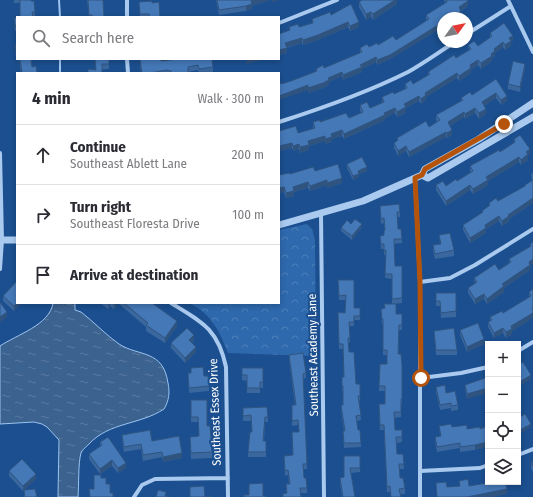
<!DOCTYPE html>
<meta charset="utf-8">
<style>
:root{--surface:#fff;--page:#f7f7f7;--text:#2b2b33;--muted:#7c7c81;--line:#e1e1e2}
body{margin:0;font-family:"Fira Sans Condensed",sans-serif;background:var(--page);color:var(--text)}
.controls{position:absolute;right:12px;bottom:12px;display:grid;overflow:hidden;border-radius:0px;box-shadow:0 2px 6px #0003}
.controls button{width:36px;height:36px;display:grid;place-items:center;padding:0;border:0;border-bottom:1px solid var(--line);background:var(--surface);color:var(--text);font:20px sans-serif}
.compass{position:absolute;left:437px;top:12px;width:36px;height:36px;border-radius:50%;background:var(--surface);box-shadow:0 2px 6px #0003;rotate:57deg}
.stop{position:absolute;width:12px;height:12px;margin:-9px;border:3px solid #b45309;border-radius:50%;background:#fff}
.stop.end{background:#b45309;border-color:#fff;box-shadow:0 1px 4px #0008}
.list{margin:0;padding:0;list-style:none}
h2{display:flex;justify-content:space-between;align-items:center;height:52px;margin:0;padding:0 16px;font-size:17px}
h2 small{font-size:13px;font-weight:400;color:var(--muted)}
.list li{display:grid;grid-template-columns:26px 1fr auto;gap:12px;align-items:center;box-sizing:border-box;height:60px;padding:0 16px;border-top:1px solid var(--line)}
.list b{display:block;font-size:15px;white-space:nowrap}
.list p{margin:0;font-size:13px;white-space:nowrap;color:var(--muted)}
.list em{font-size:13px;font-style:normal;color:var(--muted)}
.icon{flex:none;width:22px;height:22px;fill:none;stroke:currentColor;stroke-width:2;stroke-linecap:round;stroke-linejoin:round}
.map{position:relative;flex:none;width:533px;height:497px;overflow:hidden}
.search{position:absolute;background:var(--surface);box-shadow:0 2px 6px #0003;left:16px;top:16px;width:264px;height:44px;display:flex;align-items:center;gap:10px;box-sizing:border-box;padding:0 14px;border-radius:0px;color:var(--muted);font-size:15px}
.panel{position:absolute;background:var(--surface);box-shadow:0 2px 6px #0003;left:16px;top:72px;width:264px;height:232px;border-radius:0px}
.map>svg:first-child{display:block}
.forest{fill:url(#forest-crowns)}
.water{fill:url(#water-ripples);stroke:#9cc4f0}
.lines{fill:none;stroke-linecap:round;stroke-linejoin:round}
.stream{stroke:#9cc4f0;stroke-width:2}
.minor{stroke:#a9c9ee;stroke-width:4}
.tertiary{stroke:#a9c9ee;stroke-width:7}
.wall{fill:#3a679d}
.shaded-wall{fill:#305480}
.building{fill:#4478b7;stroke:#305480}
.route{stroke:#b45309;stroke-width:5}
.labels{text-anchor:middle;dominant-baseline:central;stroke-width:4;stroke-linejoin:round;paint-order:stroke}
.street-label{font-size:12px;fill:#fff;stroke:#1b4f8f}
</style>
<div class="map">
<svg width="533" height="497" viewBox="0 0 533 497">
<defs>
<pattern id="forest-crowns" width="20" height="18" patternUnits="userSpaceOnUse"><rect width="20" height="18" fill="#2e69ad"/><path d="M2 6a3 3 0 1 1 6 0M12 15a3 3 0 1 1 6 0" fill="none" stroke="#4d80b9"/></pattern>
<pattern id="water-ripples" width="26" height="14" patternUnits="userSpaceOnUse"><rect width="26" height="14" fill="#3c6290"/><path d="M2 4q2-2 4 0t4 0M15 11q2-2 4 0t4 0" fill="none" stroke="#597aa1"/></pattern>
</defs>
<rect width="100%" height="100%" fill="#1b4f8f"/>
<!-- forest -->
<path class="forest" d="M 307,224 L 312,229 L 315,240 L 316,356 L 228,353 C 220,332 211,313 189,303 L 279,303 L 279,230 Z"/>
<!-- water -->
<path class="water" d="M 53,303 L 75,303 L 75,310 L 81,312 C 94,322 106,335 119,344 C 139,357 163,349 168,383 C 170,392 169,401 164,409 C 140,425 109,422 89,444 C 86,447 82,450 81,453 C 78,463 79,486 78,497 L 58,497 L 59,440 L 47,427 L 42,424 L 34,422 L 0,424 L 0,346 C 16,335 50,325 53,303 Z"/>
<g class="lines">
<!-- stream -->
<path class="stream" d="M 59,0 L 60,17
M 60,59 L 60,73"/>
<!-- minor -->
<path class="minor" d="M 508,0 L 533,52
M 127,17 L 127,0
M 279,23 L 337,0
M 467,34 L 511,6
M 127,59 L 128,73
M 279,122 C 323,108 366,93 408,72 C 424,63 439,52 455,42
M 0,153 L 2,240 L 0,269
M 415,178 L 420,282 L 420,497
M 321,214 L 324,497
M 420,282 L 450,278 L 475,265 L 533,229
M 171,303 C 202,322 218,329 226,367 L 228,497
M 518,351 L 533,342
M 421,378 L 461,373 L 488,367
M 518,455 L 533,449
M 420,471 L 480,468 L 488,465
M 134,497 L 142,485 L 155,479 L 228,478"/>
<!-- tertiary -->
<path class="tertiary" d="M 422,175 L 428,178 L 533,117
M 279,225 L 363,201 L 422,175 L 425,169 L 479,139 L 533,103
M 0,240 L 17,240"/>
</g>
<!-- wall -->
<path class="wall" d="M 14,0 L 31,0 L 31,1 L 34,1 L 35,17 L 20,17 L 20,3 L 14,3 Z
M 87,0 L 103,0 L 104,17 L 89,17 Z
M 216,0 L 270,0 L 252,6 L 252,9 L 246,11 L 219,15 Z
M 397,0 L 397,4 L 373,20 L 371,17 L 366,20 L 359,7 L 359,2 Z
M 444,0 L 468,0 L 468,6 L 461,11 L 461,16 L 390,59 L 377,65 L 376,62 L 362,69 L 362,72 L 343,80 L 342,76 L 329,82 L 329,85 L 323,88 L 308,93 L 308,90 L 281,84 L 291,81 L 316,71 L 316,69 L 324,68 L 360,53 L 360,48 L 378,45 L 396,40 L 427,21 L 426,19 L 426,15 L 445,3 Z
M 139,2 L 152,3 L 160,17 L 140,17 Z
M 331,15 L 359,27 L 350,31 L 348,27 L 318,40 L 303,45 L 302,43 L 287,48 L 287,53 L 279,55 L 289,30 L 289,27 L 299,27 L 312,23 L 312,19 Z
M 14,18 L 17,18 L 17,31 L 15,31 Z
M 490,33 L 513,41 L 511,42 L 511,46 L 505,50 L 503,47 L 495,53 L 495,56 L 492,58 L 492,61 L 481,69 L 478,65 L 471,70 L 471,73 L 459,81 L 457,78 L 426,97 L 426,100 L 421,104 L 419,101 L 406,108 L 406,113 L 397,117 L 395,113 L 385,118 L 385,120 L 344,139 L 342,136 L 332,139 L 332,142 L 325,144 L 325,141 L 309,146 L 309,150 L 300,153 L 299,149 L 293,151 L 292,148 L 279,151 L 279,131 L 298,133 L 313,129 L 313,122 L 320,122 L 349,118 L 361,113 L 360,110 L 360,105 L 370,108 L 382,103 L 382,97 L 394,94 L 405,89 L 405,84 L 413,84 L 428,75 L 428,72 L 456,58 L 469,50 L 468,45 L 478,46 L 490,37 Z
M 15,45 L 17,45 L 17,57 L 16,57 Z
M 19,59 L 31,59 L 32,67 L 37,73 L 21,73 Z
M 95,59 L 109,59 L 109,69 L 96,70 Z
M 140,60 L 161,61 L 213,67 L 213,72 L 209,73 L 199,73 L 198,70 L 188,72 L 188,73 L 141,73 L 140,65 Z
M 525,69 L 520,92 L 508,89 L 508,84 Z
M 496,79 L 507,101 L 501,105 L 496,98 L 484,106 L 486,114 L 479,119 L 475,113 L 465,119 L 464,117 L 450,126 L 452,135 L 447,138 L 446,137 L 409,157 L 406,151 L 398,156 L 394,148 L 394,143 L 397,141 L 397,138 L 429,127 L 437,122 L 436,120 L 436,115 L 461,101 L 461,98 L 472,95 Z
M 514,139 L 530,154 L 528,155 L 528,160 L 521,165 L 519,162 L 488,181 L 488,185 L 473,194 L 470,190 L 446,206 L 436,190 L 436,185 L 446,186 L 457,181 L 471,172 L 470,171 L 470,166 L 500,152 L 514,143 Z
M 347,164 L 367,171 L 359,174 L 359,177 L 353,180 L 347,168 Z
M 315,171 L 342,183 L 327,188 L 327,185 L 310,191 L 308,188 L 294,192 L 294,196 L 286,198 L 284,192 L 279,193 L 290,174 Z
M 533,173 L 533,203 L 509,219 L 509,222 L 502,226 L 499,221 L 486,229 L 486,233 L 470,243 L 463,230 L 463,225 L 482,213 L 482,211 L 489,206 L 489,203 L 498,201 L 525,187 L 525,185 L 532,180 L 531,174 Z
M 380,206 L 400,212 L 400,217 L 397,217 L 398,229 L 402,239 L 402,243 L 394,244 L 395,266 L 402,266 L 402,303 L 392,304 L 392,279 L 385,278 L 386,255 L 384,255 L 384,249 L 381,249 L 380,236 L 384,236 L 384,231 L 385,230 L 384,223 L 381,224 Z
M 362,227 L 352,240 L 341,231 L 341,228 Z
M 439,235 L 454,250 L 454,256 L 435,259 L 433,251 L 433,245 L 440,244 Z
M 533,242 L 530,270 L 504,288 L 504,292 L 487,304 L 484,299 L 475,304 L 468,293 L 468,288 L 475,284 L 474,278 L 499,270 L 509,263 L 509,259 L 530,247 L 530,244 Z
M 338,280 L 354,308 L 360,308 L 360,320 L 354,320 L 354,326 L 349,326 L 350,342 L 348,343 L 349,352 L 356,384 L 360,384 L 360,401 L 359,401 L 361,420 L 357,421 L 358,430 L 360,430 L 361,447 L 344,448 L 343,431 L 344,431 L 341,410 L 341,405 L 343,405 L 343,391 L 342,391 L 342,377 L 344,377 L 343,349 L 339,349 L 338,312 L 345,313 L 346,300 L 339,300 Z
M 17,281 L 14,311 L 3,301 L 3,296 Z
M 533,289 L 533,318 L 512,331 L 512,334 L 506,338 L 503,333 L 494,338 L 488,327 L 488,322 L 490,321 L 490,317 L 503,313 L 529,297 L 529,292 Z
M 436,293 L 456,293 L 456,317 L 441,318 L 440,306 L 436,306 Z
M 100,303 L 152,303 L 177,326 L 165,343 L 146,331 L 146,327 L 118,303 L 114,309 L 110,306 L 108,309 Z
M 381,309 L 396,314 L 402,325 L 402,330 L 399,330 L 399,354 L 402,365 L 402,404 L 401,404 L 401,417 L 394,418 L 395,430 L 402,430 L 402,442 L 397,443 L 397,454 L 403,454 L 404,469 L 400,469 L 400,478 L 405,488 L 405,494 L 400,494 L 401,497 L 391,497 L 390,492 L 387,492 L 384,430 L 380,430 L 379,409 L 385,404 L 385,391 L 379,391 L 379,380 L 387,364 L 387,355 L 383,355 L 383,324 L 382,324 Z
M 460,330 L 484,344 L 467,352 L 460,335 Z
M 434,331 L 457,350 L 457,355 L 436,355 L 434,336 Z
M 194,340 L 192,343 L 196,352 L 185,363 L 171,348 L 171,343 Z
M 289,355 L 306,373 L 306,378 L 303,379 L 307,469 L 303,469 L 304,478 L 307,488 L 307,493 L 301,493 L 301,497 L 283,497 L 283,494 L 286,493 L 286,484 L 289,484 L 288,475 L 285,476 L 284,456 L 292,455 L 299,432 L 298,425 L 292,426 L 292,405 L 295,405 L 289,360 Z
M 191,368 L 204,376 L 209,386 L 209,391 L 189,393 L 188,373 L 191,373 Z
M 242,368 L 263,368 L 263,388 L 260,388 L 260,393 L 247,393 L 247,381 L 242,380 Z
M 488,377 L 467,399 L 465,389 L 465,385 Z
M 436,387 L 446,393 L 458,405 L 458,410 L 451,411 L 451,408 L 440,410 L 436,392 Z
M 191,400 L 207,426 L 212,452 L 212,458 L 191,459 L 190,442 L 199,436 L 198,422 L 191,422 Z
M 267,407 L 268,422 L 265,422 L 264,441 L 266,441 L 266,457 L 248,457 L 248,452 L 252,432 L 251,421 L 243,421 L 243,408 Z
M 439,426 L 467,429 L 480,427 L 475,450 L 460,452 L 460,448 L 437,452 L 435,442 L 435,437 L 440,436 Z
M 122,435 L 152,441 L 182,458 L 163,462 L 162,457 L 143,461 L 141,449 L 124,452 L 122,440 Z
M 100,442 L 126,468 L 118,473 L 112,466 L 100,474 L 89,459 L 89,454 L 100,446 Z
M 360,456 L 360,472 L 351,473 L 355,497 L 342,497 L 340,483 L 340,478 L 344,477 Z
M 531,462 L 533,462 L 533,472 L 531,468 Z
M 9,471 L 36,479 L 24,490 L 37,497 L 24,497 L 24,491 L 23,491 L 9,476 Z"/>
<!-- shaded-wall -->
<path class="shaded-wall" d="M 254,0 L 270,0 L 252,6 L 252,9 L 246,11 L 246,6 L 251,1 Z
M 272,0 L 280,0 L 272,2 Z
M 395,0 L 397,0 L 397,4 L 373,20 L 373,14 Z
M 468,1 L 468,6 L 459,12 L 459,7 Z
M 461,11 L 461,16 L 457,18 L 450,18 Z
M 371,12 L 371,17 L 366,20 L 366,14 Z
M 348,22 L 348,27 L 318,40 L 303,45 L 303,40 Z
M 359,22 L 359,27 L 350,31 L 350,26 Z
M 443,22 L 443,27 L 390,59 L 377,65 L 377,60 Z
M 513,36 L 513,41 L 511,42 L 511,46 L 505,50 L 505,45 L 509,38 Z
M 302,38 L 302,43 L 285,48 L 285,43 Z
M 503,42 L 503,47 L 495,53 L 495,56 L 492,58 L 492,61 L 481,69 L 481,63 L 491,54 L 494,49 Z
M 287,48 L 287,53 L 279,55 L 279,50 Z
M 376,57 L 376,62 L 362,69 L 362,72 L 343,80 L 343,75 L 360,65 Z
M 246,59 L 265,59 L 246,64 Z
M 478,60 L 478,65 L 471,70 L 471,73 L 459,81 L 459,76 L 470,65 Z
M 525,64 L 525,69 L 520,92 L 520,87 Z
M 342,72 L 342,76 L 329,82 L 329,85 L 323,88 L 308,93 L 308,88 Z
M 457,73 L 457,78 L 426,97 L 426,100 L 421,104 L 421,99 L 425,93 Z
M 308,85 L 308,90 L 279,100 L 279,96 Z
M 496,93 L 496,98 L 482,107 L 482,102 Z
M 419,96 L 419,101 L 406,108 L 406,113 L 397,117 L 397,112 L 404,104 Z
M 507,96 L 507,101 L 501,105 L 501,100 Z
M 395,108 L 395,113 L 385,118 L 385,120 L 344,139 L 344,134 Z
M 475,108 L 475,113 L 465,119 L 465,114 Z
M 486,109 L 486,114 L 479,119 L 479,113 Z
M 464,112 L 464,117 L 448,127 L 448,122 Z
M 342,130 L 342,136 L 332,139 L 332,142 L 325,144 L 325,139 L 331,134 Z
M 452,130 L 452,135 L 447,138 L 447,133 Z
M 446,132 L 446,137 L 409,157 L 409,152 Z
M 325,136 L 325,141 L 309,146 L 309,150 L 300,153 L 300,147 L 308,141 Z
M 292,143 L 292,148 L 279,151 L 279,146 Z
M 299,144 L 299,149 L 293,151 L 293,146 Z
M 406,146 L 406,151 L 398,156 L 398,151 Z
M 530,149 L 530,154 L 528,155 L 528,160 L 521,165 L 521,160 L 526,152 Z
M 519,157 L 519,162 L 488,181 L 488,185 L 473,194 L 473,189 L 486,177 Z
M 367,167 L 367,171 L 359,174 L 359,177 L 353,180 L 353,176 L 358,171 Z
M 342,178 L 342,183 L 327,188 L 327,183 Z
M 327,180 L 327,185 L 310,191 L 310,186 Z
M 308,182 L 308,188 L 294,192 L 294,196 L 286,198 L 286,193 L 293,187 Z
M 470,185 L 470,190 L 446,206 L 446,201 Z
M 284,187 L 284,192 L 279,193 L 279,188 Z
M 533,198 L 533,203 L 509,219 L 509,222 L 502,226 L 502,221 L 508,215 Z
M 499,216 L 499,221 L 486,229 L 486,233 L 470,243 L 470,238 L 485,225 Z
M 362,224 L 362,227 L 352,240 L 352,236 Z
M 533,259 L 533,264 L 530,266 L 530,270 L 504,288 L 504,292 L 487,304 L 487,299 L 502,284 L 529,262 Z
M 484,294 L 484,299 L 475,304 L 475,299 Z
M 17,303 L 22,303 L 14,311 L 14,306 Z
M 109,303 L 110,303 L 110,306 L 108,309 Z
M 115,303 L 118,303 L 114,309 L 114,304 Z
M 7,312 L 7,317 L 0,322 L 0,317 Z
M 533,313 L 533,318 L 512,331 L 512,334 L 506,338 L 506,332 L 511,326 Z
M 177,321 L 177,326 L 165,343 L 165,338 Z
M 503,328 L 503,333 L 494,338 L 494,333 Z
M 194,335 L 194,340 L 189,345 L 189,340 Z
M 484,339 L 484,344 L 467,352 L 467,347 Z
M 196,347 L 196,352 L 185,363 L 185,358 Z
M 531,375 L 531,379 L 518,387 L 518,383 Z
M 488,388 L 488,393 L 467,399 L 467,394 Z
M 531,424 L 531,427 L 518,435 L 518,431 Z
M 488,442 L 488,447 L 475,450 L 475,445 Z
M 182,453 L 182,458 L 163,462 L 163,457 Z
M 112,460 L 112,466 L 100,474 L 100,469 Z
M 126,463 L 126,468 L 118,473 L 118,468 Z
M 36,474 L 36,479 L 23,491 L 23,486 Z
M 507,489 L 507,494 L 492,497 L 467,497 Z"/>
<!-- building -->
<path class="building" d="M 20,0 L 31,0 L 31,1 L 34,1 L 35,12 L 32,12 L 33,17 L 20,17 Z
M 88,0 L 103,0 L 104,17 L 92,17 L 92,15 L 89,15 Z
M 217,0 L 254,0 L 251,1 L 252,4 L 246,6 L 219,10 Z
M 362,0 L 395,0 L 373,14 L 371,12 L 366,14 L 359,2 Z
M 446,0 L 468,0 L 468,1 L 459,7 L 461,11 L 450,18 L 443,18 L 443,22 L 390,55 L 377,60 L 376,57 L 360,65 L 362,67 L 343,75 L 342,72 L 328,78 L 329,80 L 323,83 L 308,88 L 308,85 L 279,96 L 279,81 L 280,81 L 281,84 L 291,81 L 317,71 L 316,69 L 323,65 L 324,68 L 362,52 L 360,48 L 367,44 L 369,47 L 377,43 L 378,45 L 393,36 L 396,40 L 429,19 L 426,15 L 447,2 Z
M 152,1 L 152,3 L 159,2 L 160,17 L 149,17 L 149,14 L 140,14 L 139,2 Z
M 351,4 L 359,22 L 350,26 L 348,22 L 318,35 L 303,40 L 302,38 L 285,43 L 287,48 L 279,50 L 279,34 L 290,30 L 289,27 L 298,24 L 299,27 L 313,23 L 312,19 L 330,12 L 331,15 Z
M 14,18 L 17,18 L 17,26 L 15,26 Z
M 504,23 L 513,36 L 509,38 L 511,41 L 505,45 L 503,42 L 494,49 L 495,51 L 491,54 L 492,56 L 481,63 L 478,60 L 470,65 L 471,68 L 459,76 L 457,73 L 425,93 L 426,95 L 421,99 L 419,96 L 404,104 L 406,107 L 397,112 L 395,108 L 384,113 L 385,115 L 344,134 L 342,130 L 331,134 L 332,137 L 325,139 L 325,136 L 308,141 L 309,145 L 300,147 L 299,144 L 293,146 L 292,143 L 279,146 L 279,131 L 296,126 L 298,133 L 315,128 L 313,122 L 320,120 L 320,122 L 346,113 L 349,118 L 363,112 L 360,105 L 367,102 L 370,108 L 384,102 L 382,97 L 393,92 L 394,94 L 407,88 L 405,84 L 411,80 L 413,84 L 430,74 L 428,72 L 454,55 L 456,58 L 471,49 L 468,45 L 474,41 L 478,46 L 492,36 L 490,33 Z
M 15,45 L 17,45 L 17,52 L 16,52 Z
M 20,59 L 31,59 L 32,67 L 36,66 L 37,73 L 22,73 Z
M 95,59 L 109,59 L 109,64 L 102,64 L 102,73 L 88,73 L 88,69 L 96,70 Z
M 144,59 L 161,59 L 161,61 L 178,59 L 212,59 L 213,67 L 199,69 L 198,65 L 188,67 L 188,73 L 171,73 L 171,71 L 167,70 L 150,73 L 142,73 L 140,60 Z
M 513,61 L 525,64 L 520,87 L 508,84 Z
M 496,79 L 507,96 L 501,100 L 496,93 L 482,102 L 486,109 L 479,113 L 475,108 L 465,114 L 464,112 L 448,122 L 452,130 L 447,133 L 446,132 L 409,152 L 406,146 L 398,151 L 394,143 L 398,140 L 397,138 L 426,121 L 429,127 L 440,120 L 436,115 L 463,100 L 461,98 L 470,92 L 472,95 Z
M 520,135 L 530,149 L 526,152 L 528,154 L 521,160 L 519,157 L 486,177 L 488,180 L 473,189 L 470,185 L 446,201 L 436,185 L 443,181 L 446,186 L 456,179 L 457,181 L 473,171 L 470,166 L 499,150 L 500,152 L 515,142 L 514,139 Z
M 362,157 L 367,167 L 358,171 L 359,174 L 353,176 L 347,164 Z
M 338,164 L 342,178 L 327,183 L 327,180 L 310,186 L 308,182 L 293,187 L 294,191 L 286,193 L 284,187 L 279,188 L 279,175 L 289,173 L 290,174 L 313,167 L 315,171 Z
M 533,180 L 533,198 L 508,215 L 509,216 L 502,221 L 499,216 L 485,225 L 486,228 L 470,238 L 463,225 L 483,212 L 482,211 L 490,205 L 489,203 L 496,198 L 498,201 L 525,186 L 525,185 Z
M 399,204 L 400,212 L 397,212 L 398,229 L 401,229 L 402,239 L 394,239 L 395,266 L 402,266 L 402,298 L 392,299 L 392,274 L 385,274 L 386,250 L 384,251 L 384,244 L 381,244 L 380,236 L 384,235 L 384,231 L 385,230 L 384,218 L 381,219 L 380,206 Z
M 355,219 L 362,224 L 352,236 L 341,228 L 347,220 L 351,224 Z
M 450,233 L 454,250 L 435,254 L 433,245 L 441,244 L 439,235 Z
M 533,242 L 533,259 L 529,262 L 530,265 L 502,284 L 504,286 L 487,299 L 484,294 L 475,299 L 468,288 L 477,282 L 474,278 L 495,264 L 499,270 L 511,262 L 509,259 L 531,246 L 530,244 Z
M 338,280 L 354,280 L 354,308 L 360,308 L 360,316 L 354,316 L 354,322 L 349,322 L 350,338 L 348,338 L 349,352 L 354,352 L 356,384 L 360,384 L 360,396 L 358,396 L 361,415 L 356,416 L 358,430 L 360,430 L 361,443 L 344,443 L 343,431 L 345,431 L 341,405 L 343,405 L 343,386 L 342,386 L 342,377 L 344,377 L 343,344 L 339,344 L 338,312 L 345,313 L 346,295 L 339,296 Z
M 17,281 L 17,303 L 14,306 L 3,296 Z
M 533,289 L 533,308 L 532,308 L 533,310 L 533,313 L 511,326 L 512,329 L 506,332 L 503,328 L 494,333 L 488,322 L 492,320 L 490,317 L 502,311 L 503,313 L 531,296 L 529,292 Z
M 436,293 L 456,293 L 456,311 L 441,313 L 440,301 L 436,301 Z
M 0,302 L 7,312 L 0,317 Z
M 124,303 L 152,303 L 177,321 L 165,338 L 146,325 L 148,323 Z
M 384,304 L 396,304 L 396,314 L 402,314 L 402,325 L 399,325 L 398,354 L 401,354 L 402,365 L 402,399 L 401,399 L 401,412 L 394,412 L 395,430 L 402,430 L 402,437 L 396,437 L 397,454 L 403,454 L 404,464 L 399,464 L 400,478 L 403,478 L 405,488 L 399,489 L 401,497 L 391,497 L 390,486 L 387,487 L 384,425 L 380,425 L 379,404 L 385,404 L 385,386 L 379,386 L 380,364 L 387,364 L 387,350 L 383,350 L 383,319 L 382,319 L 381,309 L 385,308 Z
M 478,323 L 484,339 L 467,347 L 460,330 Z
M 187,328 L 194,335 L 189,340 L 196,347 L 185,358 L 171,343 Z
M 454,328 L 457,350 L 436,350 L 434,331 Z
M 303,353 L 306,373 L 303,374 L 307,464 L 303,464 L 304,478 L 306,478 L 307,488 L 300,488 L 301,497 L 283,497 L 283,494 L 287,493 L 286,484 L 290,484 L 288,470 L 285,471 L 284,456 L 293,455 L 292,432 L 299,432 L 298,420 L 292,421 L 292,405 L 296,405 L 289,355 Z
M 523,362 L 531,375 L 518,383 L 518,365 Z
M 203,367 L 204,376 L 208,376 L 209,386 L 189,388 L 188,373 L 191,373 L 191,368 Z
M 242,368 L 263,368 L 263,382 L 260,382 L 260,388 L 247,388 L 247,375 L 242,375 Z
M 488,377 L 488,388 L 467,394 L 465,385 Z
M 445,385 L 446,393 L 455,391 L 458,405 L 451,406 L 451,403 L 440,405 L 436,387 Z
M 191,400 L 207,400 L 207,426 L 210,426 L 212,452 L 191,453 L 190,437 L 199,436 L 198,417 L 191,417 Z
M 267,407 L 268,417 L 265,417 L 263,441 L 266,441 L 266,452 L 248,452 L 250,432 L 252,432 L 251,415 L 243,416 L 243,408 Z
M 525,414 L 531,424 L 518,431 L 518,418 Z
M 451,424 L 452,427 L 467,425 L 467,429 L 480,427 L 480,429 L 488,426 L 488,442 L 475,445 L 460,447 L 460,443 L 437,447 L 435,437 L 441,436 L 439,426 Z
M 150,430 L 152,441 L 179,436 L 182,453 L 163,457 L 162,452 L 143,455 L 141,444 L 124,447 L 122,435 Z
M 108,437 L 126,463 L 118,468 L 112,460 L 100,469 L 89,454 L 102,445 L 100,442 Z
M 344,456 L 360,456 L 360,468 L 350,468 L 355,497 L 343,497 L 340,478 L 344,477 Z
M 22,459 L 36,474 L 23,486 L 9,471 Z
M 531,462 L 533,462 L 533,467 Z
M 94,475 L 101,475 L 101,478 L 106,478 L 106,484 L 110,484 L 110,493 L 113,493 L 113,497 L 90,497 L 89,489 L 94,489 Z
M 488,478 L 488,482 L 505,482 L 507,489 L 467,497 L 437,497 L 436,483 L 446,482 L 447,487 L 460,486 L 459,481 L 468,479 L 469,486 L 487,483 L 486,479 Z
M 263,483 L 263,496 L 266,496 L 266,497 L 244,497 L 244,495 L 249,495 L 249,484 Z
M 204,486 L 205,497 L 211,496 L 211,497 L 190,497 L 190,487 Z
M 35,489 L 37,497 L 25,497 L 24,490 Z
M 158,490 L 166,492 L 165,496 L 170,497 L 156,497 Z"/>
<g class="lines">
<!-- route -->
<path class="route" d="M 421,378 L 420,282 L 415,178 L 422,175 L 425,169 L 504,124"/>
</g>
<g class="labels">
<!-- street labels -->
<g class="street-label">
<text transform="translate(313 355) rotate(-91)">Southeast Academy Lane</text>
<text transform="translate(215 412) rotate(-92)">Southeast Essex Drive</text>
</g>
</g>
</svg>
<div class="controls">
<button>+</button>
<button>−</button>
<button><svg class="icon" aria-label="locate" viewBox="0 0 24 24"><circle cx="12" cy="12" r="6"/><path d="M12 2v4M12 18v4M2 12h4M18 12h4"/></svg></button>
<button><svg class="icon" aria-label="layers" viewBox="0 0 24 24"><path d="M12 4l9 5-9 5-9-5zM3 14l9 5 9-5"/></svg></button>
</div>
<svg class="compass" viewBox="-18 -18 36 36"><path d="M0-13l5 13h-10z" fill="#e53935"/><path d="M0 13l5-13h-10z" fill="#7c7c81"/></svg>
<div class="stop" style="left:421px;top:378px"></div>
<div class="stop end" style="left:504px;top:124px"></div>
<div class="search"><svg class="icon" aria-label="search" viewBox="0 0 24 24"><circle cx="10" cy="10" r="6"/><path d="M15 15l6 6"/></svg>Search here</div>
<section class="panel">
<h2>4 min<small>Walk · 300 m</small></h2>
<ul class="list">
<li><svg class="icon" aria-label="ahead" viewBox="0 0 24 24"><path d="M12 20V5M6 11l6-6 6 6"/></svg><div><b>Continue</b><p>Southeast Ablett Lane</p></div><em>200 m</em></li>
<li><svg class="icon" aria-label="right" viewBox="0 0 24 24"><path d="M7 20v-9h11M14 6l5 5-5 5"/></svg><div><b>Turn right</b><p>Southeast Floresta Drive</p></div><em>100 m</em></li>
<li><svg class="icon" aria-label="arrive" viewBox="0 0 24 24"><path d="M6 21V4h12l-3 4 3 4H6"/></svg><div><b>Arrive at destination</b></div></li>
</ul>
</section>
</div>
